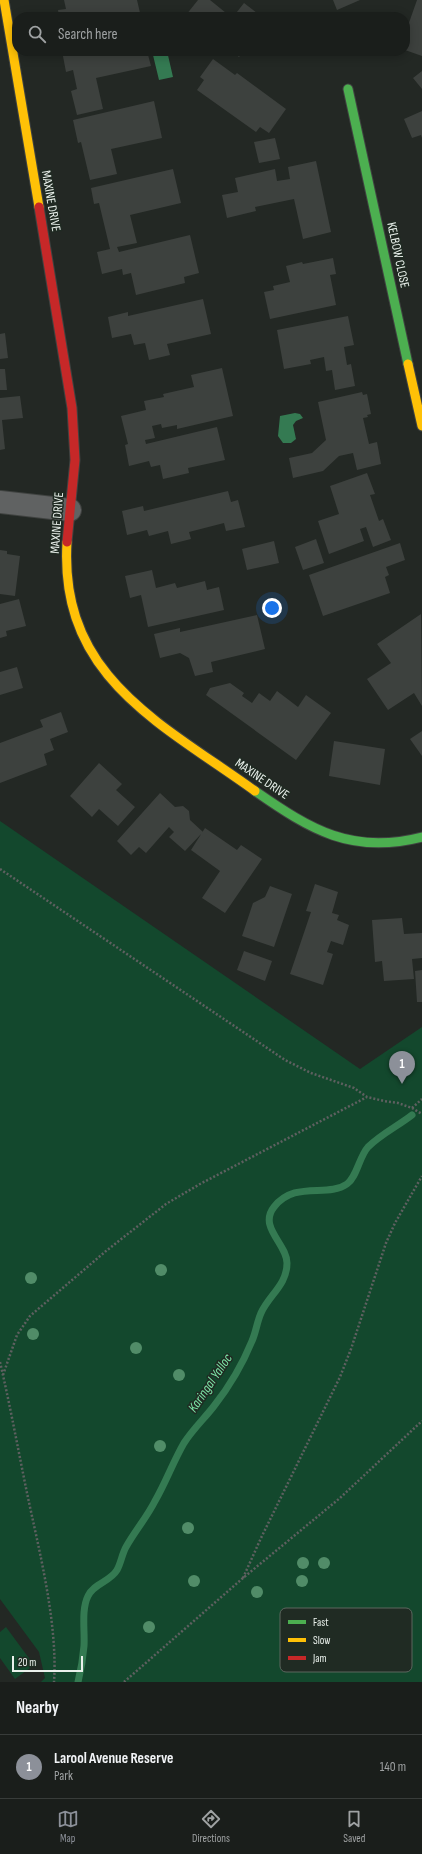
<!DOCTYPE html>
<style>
:root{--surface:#1a1e1b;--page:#232724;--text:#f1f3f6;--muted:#9fa2a3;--line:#383c3a;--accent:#8c9099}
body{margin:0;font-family:"Sofia Sans Condensed",sans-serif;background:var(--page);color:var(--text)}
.scale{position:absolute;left:12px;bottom:10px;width:71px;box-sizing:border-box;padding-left:4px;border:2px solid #eaf1ec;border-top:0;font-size:11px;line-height:14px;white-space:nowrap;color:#eaf1ec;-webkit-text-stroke:3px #202b23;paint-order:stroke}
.you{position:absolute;left:272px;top:608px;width:14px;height:14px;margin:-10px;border:3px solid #fff;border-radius:50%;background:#1a73e8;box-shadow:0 0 0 6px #1a73e833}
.badge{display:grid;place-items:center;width:26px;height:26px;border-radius:50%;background:var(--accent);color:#fff;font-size:13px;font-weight:700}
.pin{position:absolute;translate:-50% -33px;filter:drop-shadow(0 1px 2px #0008)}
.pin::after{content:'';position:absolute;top:21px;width:14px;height:12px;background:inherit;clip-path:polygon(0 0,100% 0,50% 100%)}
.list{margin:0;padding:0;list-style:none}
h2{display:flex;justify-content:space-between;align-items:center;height:52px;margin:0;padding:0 16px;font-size:17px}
h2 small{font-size:13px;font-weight:400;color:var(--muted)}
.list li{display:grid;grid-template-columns:26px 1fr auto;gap:12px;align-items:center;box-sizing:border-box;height:64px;padding:0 16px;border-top:1px solid var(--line)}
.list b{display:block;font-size:15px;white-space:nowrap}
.list p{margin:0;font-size:13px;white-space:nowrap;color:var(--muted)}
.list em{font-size:13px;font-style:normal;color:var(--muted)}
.icon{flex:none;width:22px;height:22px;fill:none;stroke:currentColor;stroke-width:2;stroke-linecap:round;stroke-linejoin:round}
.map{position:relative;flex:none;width:422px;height:1682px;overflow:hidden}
.search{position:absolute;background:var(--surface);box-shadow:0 2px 10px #0003;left:12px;right:12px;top:12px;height:44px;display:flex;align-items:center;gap:10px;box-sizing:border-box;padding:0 14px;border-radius:16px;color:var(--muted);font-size:15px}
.sheet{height:116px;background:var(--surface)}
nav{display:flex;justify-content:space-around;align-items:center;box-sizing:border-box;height:56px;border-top:1px solid var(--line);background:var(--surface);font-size:11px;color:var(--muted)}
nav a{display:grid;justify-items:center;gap:2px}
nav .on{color:var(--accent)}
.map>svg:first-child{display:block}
.green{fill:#13482d}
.water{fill:#347a52}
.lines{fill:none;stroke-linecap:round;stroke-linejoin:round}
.stream{stroke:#347a52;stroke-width:7}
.building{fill:#3d413e}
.street-casing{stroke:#404341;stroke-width:24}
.fast-casing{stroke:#404341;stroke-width:11}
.slow-casing{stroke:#404341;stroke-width:11}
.jam-casing{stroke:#404341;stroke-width:11}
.path{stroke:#5e6060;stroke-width:2.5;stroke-dasharray:2 2;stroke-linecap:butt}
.street{stroke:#606262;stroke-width:22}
.fast{stroke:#4caf50;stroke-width:9}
.slow{stroke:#ffc107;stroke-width:9}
.jam{stroke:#c62828;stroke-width:9}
.tree{fill:#518c68}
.labels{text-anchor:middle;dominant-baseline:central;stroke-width:3;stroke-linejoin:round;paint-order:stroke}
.street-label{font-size:13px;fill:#eaf1ec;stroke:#202b23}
.water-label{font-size:14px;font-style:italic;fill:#7ce4a6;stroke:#202b23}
.key{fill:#202b23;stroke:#5d665f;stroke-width:1}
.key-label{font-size:11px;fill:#eaf1ec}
</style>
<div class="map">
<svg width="422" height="1682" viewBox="0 0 422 1682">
<rect width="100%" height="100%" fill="#232824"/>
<!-- green -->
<path class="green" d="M 0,821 L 360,1069 L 422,1027 L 422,1682 L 41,1682 L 45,1678 L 39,1652 L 0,1599 Z
M 6,1627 L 34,1665 L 15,1679 L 0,1658 L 0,1632 Z"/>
<!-- water -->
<path class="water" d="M 152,51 L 167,51 L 173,77 L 159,80 Z
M 295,413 L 300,414 L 303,418 L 296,421 L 293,425 L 296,439 L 291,443 L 283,443 L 278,436 L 280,416 Z"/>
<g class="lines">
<!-- stream -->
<path class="stream" d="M 78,1682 C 81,1670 83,1658 84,1646 C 85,1631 81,1610 88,1596 C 94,1583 110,1582 117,1570 C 121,1563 122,1554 126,1547 C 135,1531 147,1517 155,1501 C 166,1482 173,1462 184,1443 C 193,1429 204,1419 214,1406 C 229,1387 243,1363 252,1341 C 256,1332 257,1322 261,1313 C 269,1295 287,1285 287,1263 C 287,1244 258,1227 274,1207 C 295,1180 327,1198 347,1184 C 357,1177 359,1157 368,1147 C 381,1134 398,1126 412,1115"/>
</g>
<!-- building -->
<path class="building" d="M 64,0 L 137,0 L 141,17 L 59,17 L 58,10 L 66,9 Z
M 198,0 L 210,0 L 231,17 L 188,17 L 186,15 Z
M 333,0 L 360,0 L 337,10 Z
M 417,0 L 422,0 L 422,56 L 405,50 L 405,34 Z
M 244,3 L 262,17 L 233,17 Z
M 62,51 L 147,51 L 151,66 L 96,78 L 103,109 L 77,115 L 71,91 L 77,89 L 73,70 L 66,72 Z
M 231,51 L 244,51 L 239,57 Z
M 213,59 L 235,75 L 237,73 L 286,109 L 269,133 L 260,127 L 256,132 L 197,90 L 204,80 L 200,77 Z
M 422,71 L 422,89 L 413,78 Z
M 154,101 L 162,138 L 111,149 L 117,174 L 90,180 L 81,142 L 78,143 L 73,120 Z
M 422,111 L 422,138 L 421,135 L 412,138 L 404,119 Z
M 275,138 L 280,159 L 259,163 L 254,142 Z
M 316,161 L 331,232 L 303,239 L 294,199 L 255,207 L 256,211 L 227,218 L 222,195 L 238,192 L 235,178 L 275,169 L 277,181 L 290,179 L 288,167 Z
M 173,169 L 181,203 L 130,215 L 137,243 L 117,247 L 119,252 L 190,235 L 199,273 L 184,277 L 185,283 L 136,295 L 131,273 L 123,275 L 122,269 L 102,274 L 97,252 L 110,249 L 99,203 L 94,204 L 91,188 Z
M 333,258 L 336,274 L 330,275 L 336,305 L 270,319 L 264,292 L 274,290 L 273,286 L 290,282 L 286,266 L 302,262 L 303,264 Z
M 203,299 L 211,334 L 167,344 L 170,355 L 149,360 L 145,343 L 134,345 L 131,334 L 112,338 L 108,317 L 128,312 L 128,316 Z
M 348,316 L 354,345 L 344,347 L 347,365 L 351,364 L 355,386 L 335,390 L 332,370 L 326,371 L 324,357 L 310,360 L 311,364 L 284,369 L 277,330 Z
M 5,333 L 8,358 L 0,359 L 0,334 Z
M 222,368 L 233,416 L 177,429 L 177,425 L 162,428 L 161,424 L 152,426 L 155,438 L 145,440 L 146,444 L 217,427 L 225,460 L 188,468 L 189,473 L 163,479 L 160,465 L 151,467 L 149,461 L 129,466 L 125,445 L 128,444 L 121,416 L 146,410 L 144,401 L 164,397 L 163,394 L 194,387 L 191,375 Z
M 0,369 L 5,369 L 7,390 L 0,390 Z
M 362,392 L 363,395 L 367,394 L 371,414 L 367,415 L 368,417 L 363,418 L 369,444 L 377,442 L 381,464 L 357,470 L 353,453 L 339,456 L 323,471 L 293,478 L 289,458 L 312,453 L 326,440 L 318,402 Z
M 20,396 L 23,418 L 2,420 L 5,449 L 0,450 L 0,398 Z
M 367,473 L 375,494 L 370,495 L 379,521 L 383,519 L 391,540 L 373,547 L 366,527 L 360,529 L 364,541 L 329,554 L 318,521 L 339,514 L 330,486 Z
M 228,491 L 231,502 L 238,500 L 245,527 L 226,531 L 224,523 L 189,532 L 191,539 L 171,544 L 168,531 L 149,536 L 147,530 L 127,535 L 122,511 L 143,506 L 144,511 Z
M 316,539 L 324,563 L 303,570 L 295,547 Z
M 274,541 L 279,563 L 247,570 L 242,549 Z
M 400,543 L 405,560 L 386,567 L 389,575 L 385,577 L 390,593 L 323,616 L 309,575 Z
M 0,550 L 7,551 L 7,554 L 20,556 L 15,596 L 0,594 Z
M 152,570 L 156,588 L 175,583 L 177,588 L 205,581 L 207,590 L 219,587 L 224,610 L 148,627 L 141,595 L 130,598 L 125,576 Z
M 19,599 L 26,626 L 6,631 L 7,636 L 0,638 L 0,604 Z
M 421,614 L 422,706 L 414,693 L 388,710 L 367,679 L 391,663 L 377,644 Z
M 257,615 L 265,649 L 211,662 L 213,672 L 195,676 L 189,658 L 180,653 L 160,658 L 154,634 L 180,628 L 180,632 Z
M 17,667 L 23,688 L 0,695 L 0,672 Z
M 230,683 L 244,693 L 242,696 L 252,703 L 259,693 L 270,701 L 277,691 L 298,707 L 306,695 L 331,713 L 296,760 L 206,695 L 210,688 Z
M 61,712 L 68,732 L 50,739 L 54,750 L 44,754 L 47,765 L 0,783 L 0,743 L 43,727 L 40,720 Z
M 422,731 L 422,756 L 410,739 Z
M 334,741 L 385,749 L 380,785 L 329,776 Z
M 99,763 L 122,784 L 116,790 L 135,807 L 118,826 L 99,809 L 92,817 L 70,796 Z
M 160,793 L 175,807 L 183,806 L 189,811 L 190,820 L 203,832 L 185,851 L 169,837 L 174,832 L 169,827 L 146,853 L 139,847 L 131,855 L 117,841 Z
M 205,828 L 237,850 L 241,845 L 262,859 L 225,913 L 202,898 L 220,871 L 191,850 Z
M 315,884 L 338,892 L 332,913 L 339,915 L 337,920 L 349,925 L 343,945 L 331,941 L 327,952 L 333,954 L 323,985 L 290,974 L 311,912 L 306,911 Z
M 270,886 L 292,894 L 274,947 L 242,936 L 253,903 L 265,897 Z
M 402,918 L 404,934 L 422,933 L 422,958 L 412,959 L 414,979 L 384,981 L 382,961 L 375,962 L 372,920 Z
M 244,951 L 272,961 L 265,981 L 237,970 Z
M 422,970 L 422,1002 L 417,1002 L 415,971 Z"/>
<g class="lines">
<!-- street casing -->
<g class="street-casing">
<path id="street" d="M 0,502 L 70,510"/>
</g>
<!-- fast casing -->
<g class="fast-casing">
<path id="fast" d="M 348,89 L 408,364
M 255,791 C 311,830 352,855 422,837"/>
</g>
<!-- slow casing -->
<g class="slow-casing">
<path id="slow" d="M 4,0 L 39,207
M 408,364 L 422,426
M 67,542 C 59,677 161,723 255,791"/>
</g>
<!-- jam casing -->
<g class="jam-casing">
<path id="jam" d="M 39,207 L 72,408 L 75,460 L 67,542"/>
</g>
<!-- path -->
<path class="path" d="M 0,869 L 285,1060 L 311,1073 L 354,1088 L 367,1097 L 384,1101 L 398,1103 L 412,1108 L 422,1114
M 412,1108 L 422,1099
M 0,1362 C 10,1405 18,1449 27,1493 C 39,1550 58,1624 54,1682
M 3,1375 L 17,1335 L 30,1316 L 106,1251 L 166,1204 L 200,1184 L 367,1097
M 243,1578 L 261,1538 L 340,1377 L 351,1349 L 386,1243 L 395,1223 L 422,1176
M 124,1682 L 243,1578 L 340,1498 L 422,1421"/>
<!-- street -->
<use href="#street" class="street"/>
<!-- fast -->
<use href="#fast" class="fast"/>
<!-- slow -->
<use href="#slow" class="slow"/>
<!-- jam -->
<use href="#jam" class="jam"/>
</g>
<!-- trees -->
<g class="tree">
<circle cx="161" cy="1270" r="6"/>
<circle cx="31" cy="1278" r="6"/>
<circle cx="33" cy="1334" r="6"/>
<circle cx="136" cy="1348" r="6"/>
<circle cx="179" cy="1375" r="6"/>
<circle cx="160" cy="1446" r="6"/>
<circle cx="188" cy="1528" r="6"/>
<circle cx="303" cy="1563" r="6"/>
<circle cx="324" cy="1563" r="6"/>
<circle cx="194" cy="1581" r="6"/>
<circle cx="302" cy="1581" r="6"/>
<circle cx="257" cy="1592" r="6"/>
<circle cx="149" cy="1627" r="6"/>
</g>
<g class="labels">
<!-- street labels -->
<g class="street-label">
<text transform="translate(51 201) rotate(80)">MAXINE DRIVE</text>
<text transform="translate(398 255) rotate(78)">KELBOW CLOSE</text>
<text transform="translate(57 523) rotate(-86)">MAXINE DRIVE</text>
<text transform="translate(262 779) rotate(34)">MAXINE DRIVE</text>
</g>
<!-- water labels -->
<g class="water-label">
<text transform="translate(210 1383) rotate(-56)">Karingal Yalloc</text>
</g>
</g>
<!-- legend -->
<rect x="280" y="1608" width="132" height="64" rx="6" class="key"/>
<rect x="288" y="1620" width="18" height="4" fill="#4caf50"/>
<rect x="288" y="1638" width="18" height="4" fill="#ffc107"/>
<rect x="288" y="1656" width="18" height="4" fill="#c62828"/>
<g class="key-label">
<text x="313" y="1626">Fast</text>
<text x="313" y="1644">Slow</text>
<text x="313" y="1662">Jam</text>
</g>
</svg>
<div class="scale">20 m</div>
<div class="you"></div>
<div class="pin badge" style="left:402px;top:1084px">1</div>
<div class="search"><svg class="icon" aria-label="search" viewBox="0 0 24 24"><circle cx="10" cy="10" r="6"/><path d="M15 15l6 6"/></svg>Search here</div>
</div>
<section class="sheet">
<h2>Nearby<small></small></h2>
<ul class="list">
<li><span class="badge">1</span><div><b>Larool Avenue Reserve</b><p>Park</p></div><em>140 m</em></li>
</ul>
</section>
<nav>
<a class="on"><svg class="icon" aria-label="map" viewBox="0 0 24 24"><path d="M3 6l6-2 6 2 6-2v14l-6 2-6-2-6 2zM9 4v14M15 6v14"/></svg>Map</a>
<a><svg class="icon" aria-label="directions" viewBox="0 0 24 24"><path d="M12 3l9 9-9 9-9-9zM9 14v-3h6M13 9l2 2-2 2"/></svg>Directions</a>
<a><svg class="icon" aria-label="saved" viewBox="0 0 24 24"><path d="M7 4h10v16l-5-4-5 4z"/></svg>Saved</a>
</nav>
